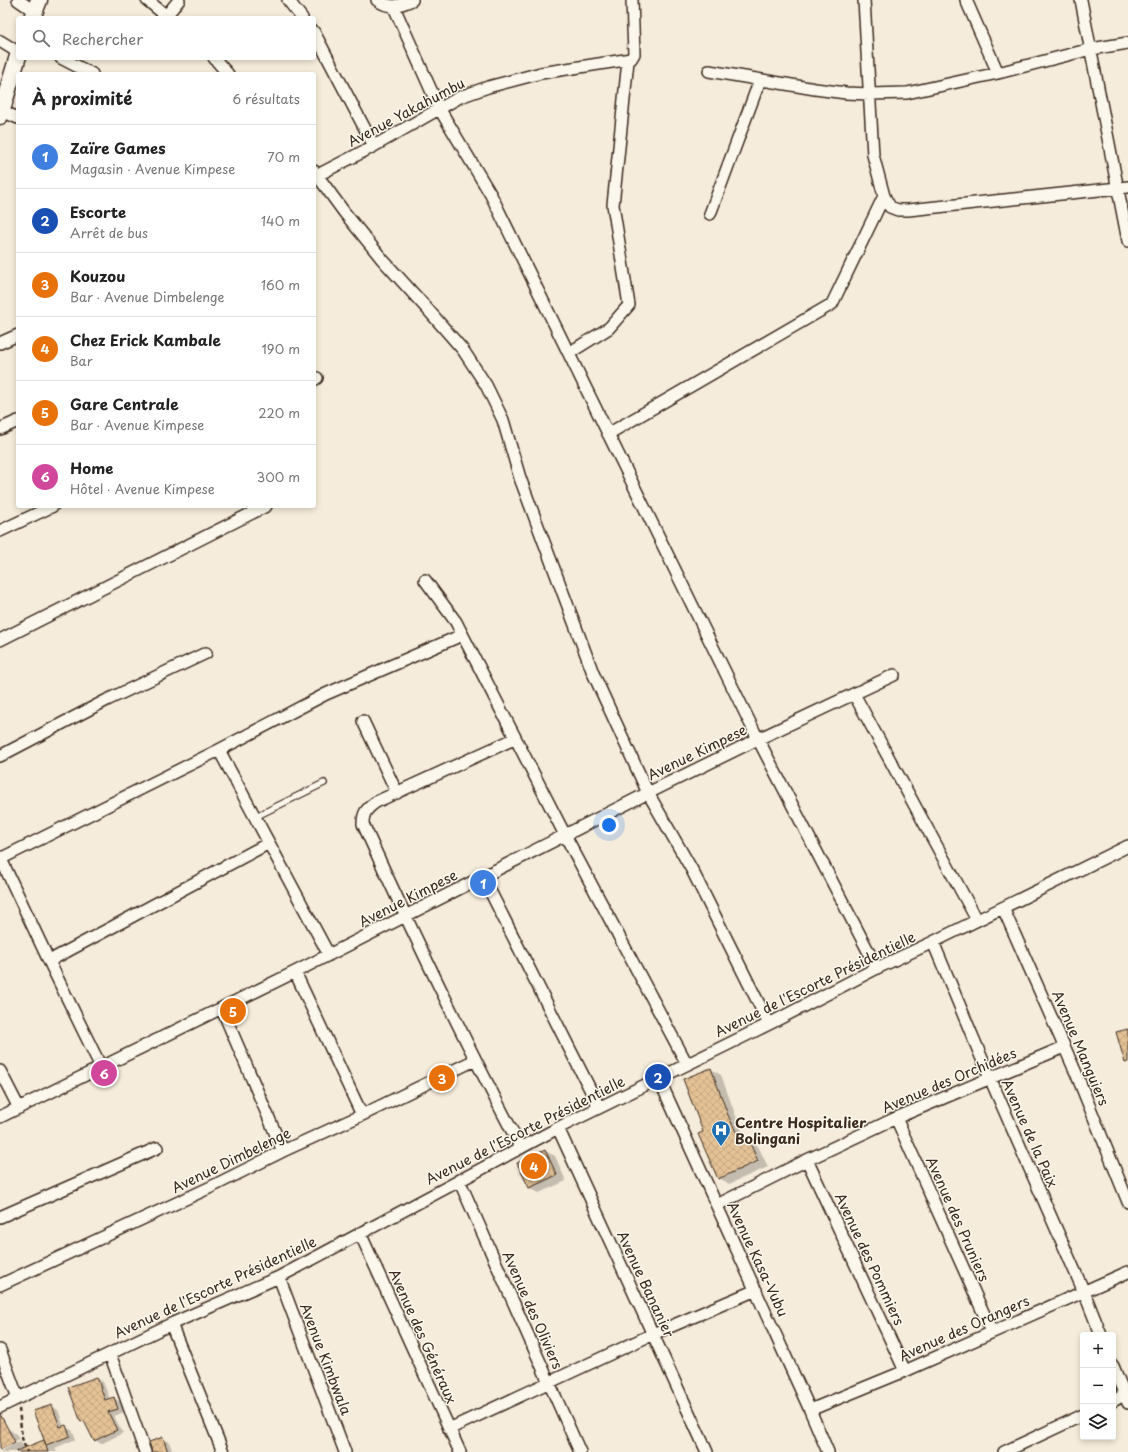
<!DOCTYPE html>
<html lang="fr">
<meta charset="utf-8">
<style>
:root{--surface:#fff;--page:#f2f2f2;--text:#222;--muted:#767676;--line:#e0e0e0;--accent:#1f6fb2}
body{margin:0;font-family:"Playpen Sans",sans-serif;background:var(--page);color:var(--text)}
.controls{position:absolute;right:12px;bottom:12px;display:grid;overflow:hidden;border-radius:4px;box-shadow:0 2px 6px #0003}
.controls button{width:36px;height:36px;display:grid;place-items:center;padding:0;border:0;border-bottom:1px solid var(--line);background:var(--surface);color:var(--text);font:20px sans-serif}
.you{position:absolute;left:609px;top:825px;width:14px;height:14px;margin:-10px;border:3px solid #fff;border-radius:50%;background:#1a73e8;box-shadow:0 0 0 6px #1a73e833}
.badge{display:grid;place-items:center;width:26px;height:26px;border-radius:50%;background:var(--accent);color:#fff;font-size:13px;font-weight:700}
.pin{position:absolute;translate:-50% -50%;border:2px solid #fff;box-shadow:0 1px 4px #0006}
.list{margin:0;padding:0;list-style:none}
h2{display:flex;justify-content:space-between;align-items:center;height:52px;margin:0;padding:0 16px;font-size:17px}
h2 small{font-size:13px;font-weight:400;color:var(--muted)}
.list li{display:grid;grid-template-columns:26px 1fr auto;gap:12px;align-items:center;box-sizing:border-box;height:64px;padding:0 16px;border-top:1px solid var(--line)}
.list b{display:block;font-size:15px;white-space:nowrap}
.list p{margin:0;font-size:13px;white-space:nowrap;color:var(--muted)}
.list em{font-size:13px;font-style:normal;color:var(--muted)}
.icon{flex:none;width:22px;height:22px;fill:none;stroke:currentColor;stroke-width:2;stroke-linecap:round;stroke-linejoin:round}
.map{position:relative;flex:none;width:1128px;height:1452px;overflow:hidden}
.search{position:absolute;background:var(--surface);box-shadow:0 2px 6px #0003;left:16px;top:16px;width:300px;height:44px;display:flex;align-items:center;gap:10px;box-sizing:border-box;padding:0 14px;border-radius:4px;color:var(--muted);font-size:15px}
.panel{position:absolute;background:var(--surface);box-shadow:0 2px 6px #0003;left:16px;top:72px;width:300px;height:436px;border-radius:4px}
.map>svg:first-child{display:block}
.shadow{fill:#0003}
.building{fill:url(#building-cross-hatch);stroke:#3b2a1e}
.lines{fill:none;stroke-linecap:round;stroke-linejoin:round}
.service-casing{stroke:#3b2a1e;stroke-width:8}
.minor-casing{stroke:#3b2a1e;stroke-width:14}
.secondary-casing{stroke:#3b2a1e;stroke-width:19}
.path{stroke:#3b2a1e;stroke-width:2.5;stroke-dasharray:4 3;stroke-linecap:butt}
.service{stroke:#fbf7ec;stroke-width:5.5}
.minor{stroke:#fbf7ec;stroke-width:11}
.secondary{stroke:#fbf7ec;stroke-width:16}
.labels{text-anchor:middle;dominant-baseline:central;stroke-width:3;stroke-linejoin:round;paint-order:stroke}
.street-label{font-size:14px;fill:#3b2a1e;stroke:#fbf7ec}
.poi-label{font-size:14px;font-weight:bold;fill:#3b2a1e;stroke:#fbf7ec;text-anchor:start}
</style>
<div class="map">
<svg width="1128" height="1452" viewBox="0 0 1128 1452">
<defs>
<pattern id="building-cross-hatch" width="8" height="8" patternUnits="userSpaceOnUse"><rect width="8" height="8" fill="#e4c296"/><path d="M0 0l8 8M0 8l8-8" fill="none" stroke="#c4a781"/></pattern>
</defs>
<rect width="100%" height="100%" fill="#f6ecdb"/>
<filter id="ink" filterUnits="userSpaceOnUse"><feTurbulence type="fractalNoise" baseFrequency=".025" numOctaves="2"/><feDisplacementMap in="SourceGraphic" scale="8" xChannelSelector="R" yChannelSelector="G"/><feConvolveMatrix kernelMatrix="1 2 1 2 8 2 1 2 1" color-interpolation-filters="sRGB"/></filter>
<g filter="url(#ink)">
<!-- shadow -->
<path class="shadow" d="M 711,1069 L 721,1075 L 738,1122 L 747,1141 L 748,1140 L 758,1146 L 768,1167 L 729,1184 L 719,1178 L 705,1133 Z
M 545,1151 L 555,1156 L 566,1181 L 539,1193 L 529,1188 Z
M 97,1378 L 103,1382 L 110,1399 L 114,1398 L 120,1402 L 124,1412 L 114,1416 L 123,1433 L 101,1444 L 95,1440 L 87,1424 L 82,1421 Z
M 52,1406 L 58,1410 L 64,1427 L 72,1430 L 76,1439 L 55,1448 L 57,1452 L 32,1452 L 44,1442 L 46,1443 Z
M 7,1428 L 16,1434 L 24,1448 L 16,1452 L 0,1452 L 19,1441 L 18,1439 L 0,1449 L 0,1431 Z
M 163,1438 L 169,1442 L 173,1452 L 153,1452 Z"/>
<!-- building -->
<path class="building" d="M 1128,1029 L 1128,1062 L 1125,1063 L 1116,1032 Z
M 711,1068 L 728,1115 L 741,1142 L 748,1139 L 758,1161 L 718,1179 L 698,1134 L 703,1132 L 683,1079 Z
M 545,1150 L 557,1175 L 529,1188 L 517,1163 Z
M 97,1377 L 105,1400 L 114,1397 L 118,1409 L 108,1412 L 117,1430 L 94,1441 L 84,1421 L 81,1422 L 68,1387 Z
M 52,1405 L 60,1427 L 66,1425 L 70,1436 L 46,1445 L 33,1411 Z
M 0,1414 L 15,1442 L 0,1450 Z
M 163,1437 L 168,1452 L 152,1452 L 149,1442 Z
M 44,1440 L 48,1452 L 16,1452 L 16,1451 Z"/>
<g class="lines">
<!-- service casing -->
<g class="service-casing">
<path id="service" d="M 255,817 L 324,783"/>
</g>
<!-- minor casing -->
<g class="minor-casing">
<path id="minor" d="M 18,0 L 34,11
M 147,0 L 169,18
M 288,0 L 302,18
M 377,0 C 389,9 399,6 412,0
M 864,0 L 873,155 L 884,196 L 890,207 L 898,210 L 908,210 L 1128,187
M 966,0 L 998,73
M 1081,0 L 1128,241
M 394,7 L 439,108 L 491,195 L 758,739 L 877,968
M 166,16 L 179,0
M 314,32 L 374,146
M 0,41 L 18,52
M 61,58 L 92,74
M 214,58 L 228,74
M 709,71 L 815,89 L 846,93 L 870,94 L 907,93 L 998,73 L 1091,49 L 1128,43
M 2,111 L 18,118
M 314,171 L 344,212 L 382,259 L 430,312 L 463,350 L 486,385 L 503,420 L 520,478 L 593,673 L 648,793 L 692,870 L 769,1024
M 314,177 L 374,146 L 460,97 L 488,87 L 541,73 L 631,59 L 634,54 L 632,0
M 710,214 L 760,80
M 0,343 L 18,335
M 569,353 L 609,328 L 629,305 L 613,205 L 628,61
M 314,380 L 317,378
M 0,429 L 18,421
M 608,434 L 832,304 L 884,196
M 0,531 L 53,506
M 425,580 L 456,622 L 565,835 L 687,1064
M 0,640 L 266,506
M 854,694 L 977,920
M 363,721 L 397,793
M 514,739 L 376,802 C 366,809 363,813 363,824 C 413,934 465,1042 521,1148
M 219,750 L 329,955
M 0,756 L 107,700 L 206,653
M 0,857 L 49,961 L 101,1067
M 0,859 L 219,750 L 326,694 L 462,635
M 483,877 L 599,1107
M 1003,908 L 1076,1073 L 1128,1202
M 933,942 L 990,1078 L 1084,1292 L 1101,1335
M 49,961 L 269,843
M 295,972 L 362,1115
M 222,1009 L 283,1151
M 0,1071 L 19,1108
M 659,1079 L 810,1410 L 828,1452
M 0,1117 L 295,972 L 648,793 L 758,739 L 894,675
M 896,1118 L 992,1332
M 558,1128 L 707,1452
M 807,1160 L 905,1371
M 459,1180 L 580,1452
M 717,1205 L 807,1160 L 896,1118 L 1064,1047
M 0,1217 L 157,1148
M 360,1233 L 460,1452
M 279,1277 L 345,1452
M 0,1285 L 211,1187 L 283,1151 L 362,1115 L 475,1060
M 171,1324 L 223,1452
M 0,1350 L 18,1398
M 110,1354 L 145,1452
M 1113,1366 L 1128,1403
M 1113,1401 L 1124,1395
M 0,1407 L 171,1324 L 279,1277 L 558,1128 L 769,1024 L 877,968 L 933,942 L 1128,846
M 810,1410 L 905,1371 L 1128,1272
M 449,1429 L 653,1334 L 756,1290
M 1004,1452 L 1083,1415"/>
</g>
<!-- secondary casing -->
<g class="secondary-casing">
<path id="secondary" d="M 32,18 L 39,0
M 0,116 L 18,56"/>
</g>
<!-- path -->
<path class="path" d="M 19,1409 L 22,1438 L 27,1452"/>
<!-- service -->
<use href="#service" class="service"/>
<!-- minor -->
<use href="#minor" class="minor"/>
<!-- secondary -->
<use href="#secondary" class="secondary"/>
</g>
</g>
<!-- icons -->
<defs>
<g id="hospital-pin" transform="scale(1)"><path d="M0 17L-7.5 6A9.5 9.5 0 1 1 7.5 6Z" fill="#1f6fb2" stroke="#fbf7ec"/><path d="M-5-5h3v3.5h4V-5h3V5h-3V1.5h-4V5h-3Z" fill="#fff"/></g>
</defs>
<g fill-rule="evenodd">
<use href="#hospital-pin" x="721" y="1130"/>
</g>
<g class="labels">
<!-- street labels -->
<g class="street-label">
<text transform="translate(406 112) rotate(-28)">Avenue Yakahumbu</text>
<text transform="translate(697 752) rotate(-26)">Avenue Kimpese</text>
<text transform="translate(408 898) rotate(-27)">Avenue Kimpese</text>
<text transform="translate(815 984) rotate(-26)">Avenue de l'Escorte Présidentielle</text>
<text transform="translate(1081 1048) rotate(67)">Avenue Manguiers</text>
<text transform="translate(949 1080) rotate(-23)">Avenue des Orchidées</text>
<text transform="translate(525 1130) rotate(-27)">Avenue de l'Escorte Présidentielle</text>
<text transform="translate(1030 1133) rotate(66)">Avenue de la Paix</text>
<text transform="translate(231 1160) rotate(-26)">Avenue Dimbelenge</text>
<text transform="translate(958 1219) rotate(66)">Avenue des Pruniers</text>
<text transform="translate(758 1259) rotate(65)">Avenue Kasa-Vubu</text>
<text transform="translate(870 1259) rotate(65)">Avenue des Pommiers</text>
<text transform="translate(646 1284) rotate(65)">Avenue Bananier</text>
<text transform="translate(215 1287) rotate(-25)">Avenue de l'Escorte Présidentielle</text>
<text transform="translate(533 1310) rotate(66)">Avenue des Oliviers</text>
<text transform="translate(964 1328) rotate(-24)">Avenue des Orangers</text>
<text transform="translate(423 1336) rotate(66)">Avenue des Généraux</text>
<text transform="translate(326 1359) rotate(69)">Avenue Kimbwala</text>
</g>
<!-- poi labels -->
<g class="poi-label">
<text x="735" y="1122">Centre Hospitalier<tspan x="735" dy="16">Bolingani</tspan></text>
</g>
</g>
</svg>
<div class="controls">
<button>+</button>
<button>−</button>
<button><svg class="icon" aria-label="layers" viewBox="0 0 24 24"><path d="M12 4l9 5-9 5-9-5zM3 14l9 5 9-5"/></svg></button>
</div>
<div class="you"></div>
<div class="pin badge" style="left:483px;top:883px;background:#3f7fe0">1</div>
<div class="pin badge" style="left:658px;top:1077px;background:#1a4fb4">2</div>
<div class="pin badge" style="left:442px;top:1078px;background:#e8710a">3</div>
<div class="pin badge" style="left:534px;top:1166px;background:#e8710a">4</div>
<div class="pin badge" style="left:233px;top:1011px;background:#e8710a">5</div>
<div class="pin badge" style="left:104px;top:1073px;background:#d1479c">6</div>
<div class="search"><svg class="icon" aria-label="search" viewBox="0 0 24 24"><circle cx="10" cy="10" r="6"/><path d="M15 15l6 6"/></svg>Rechercher</div>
<section class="panel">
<h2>À proximité<small>6 résultats</small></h2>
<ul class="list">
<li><span class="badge" style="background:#3f7fe0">1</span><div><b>Zaïre Games</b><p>Magasin · Avenue Kimpese</p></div><em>70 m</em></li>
<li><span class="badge" style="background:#1a4fb4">2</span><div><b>Escorte</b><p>Arrêt de bus</p></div><em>140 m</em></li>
<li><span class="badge" style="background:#e8710a">3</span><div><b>Kouzou</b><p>Bar · Avenue Dimbelenge</p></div><em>160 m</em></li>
<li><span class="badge" style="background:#e8710a">4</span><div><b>Chez Erick Kambale</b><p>Bar</p></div><em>190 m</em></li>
<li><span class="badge" style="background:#e8710a">5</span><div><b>Gare Centrale</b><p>Bar · Avenue Kimpese</p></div><em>220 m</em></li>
<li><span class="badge" style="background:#d1479c">6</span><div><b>Home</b><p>Hôtel · Avenue Kimpese</p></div><em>300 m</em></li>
</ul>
</section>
</div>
